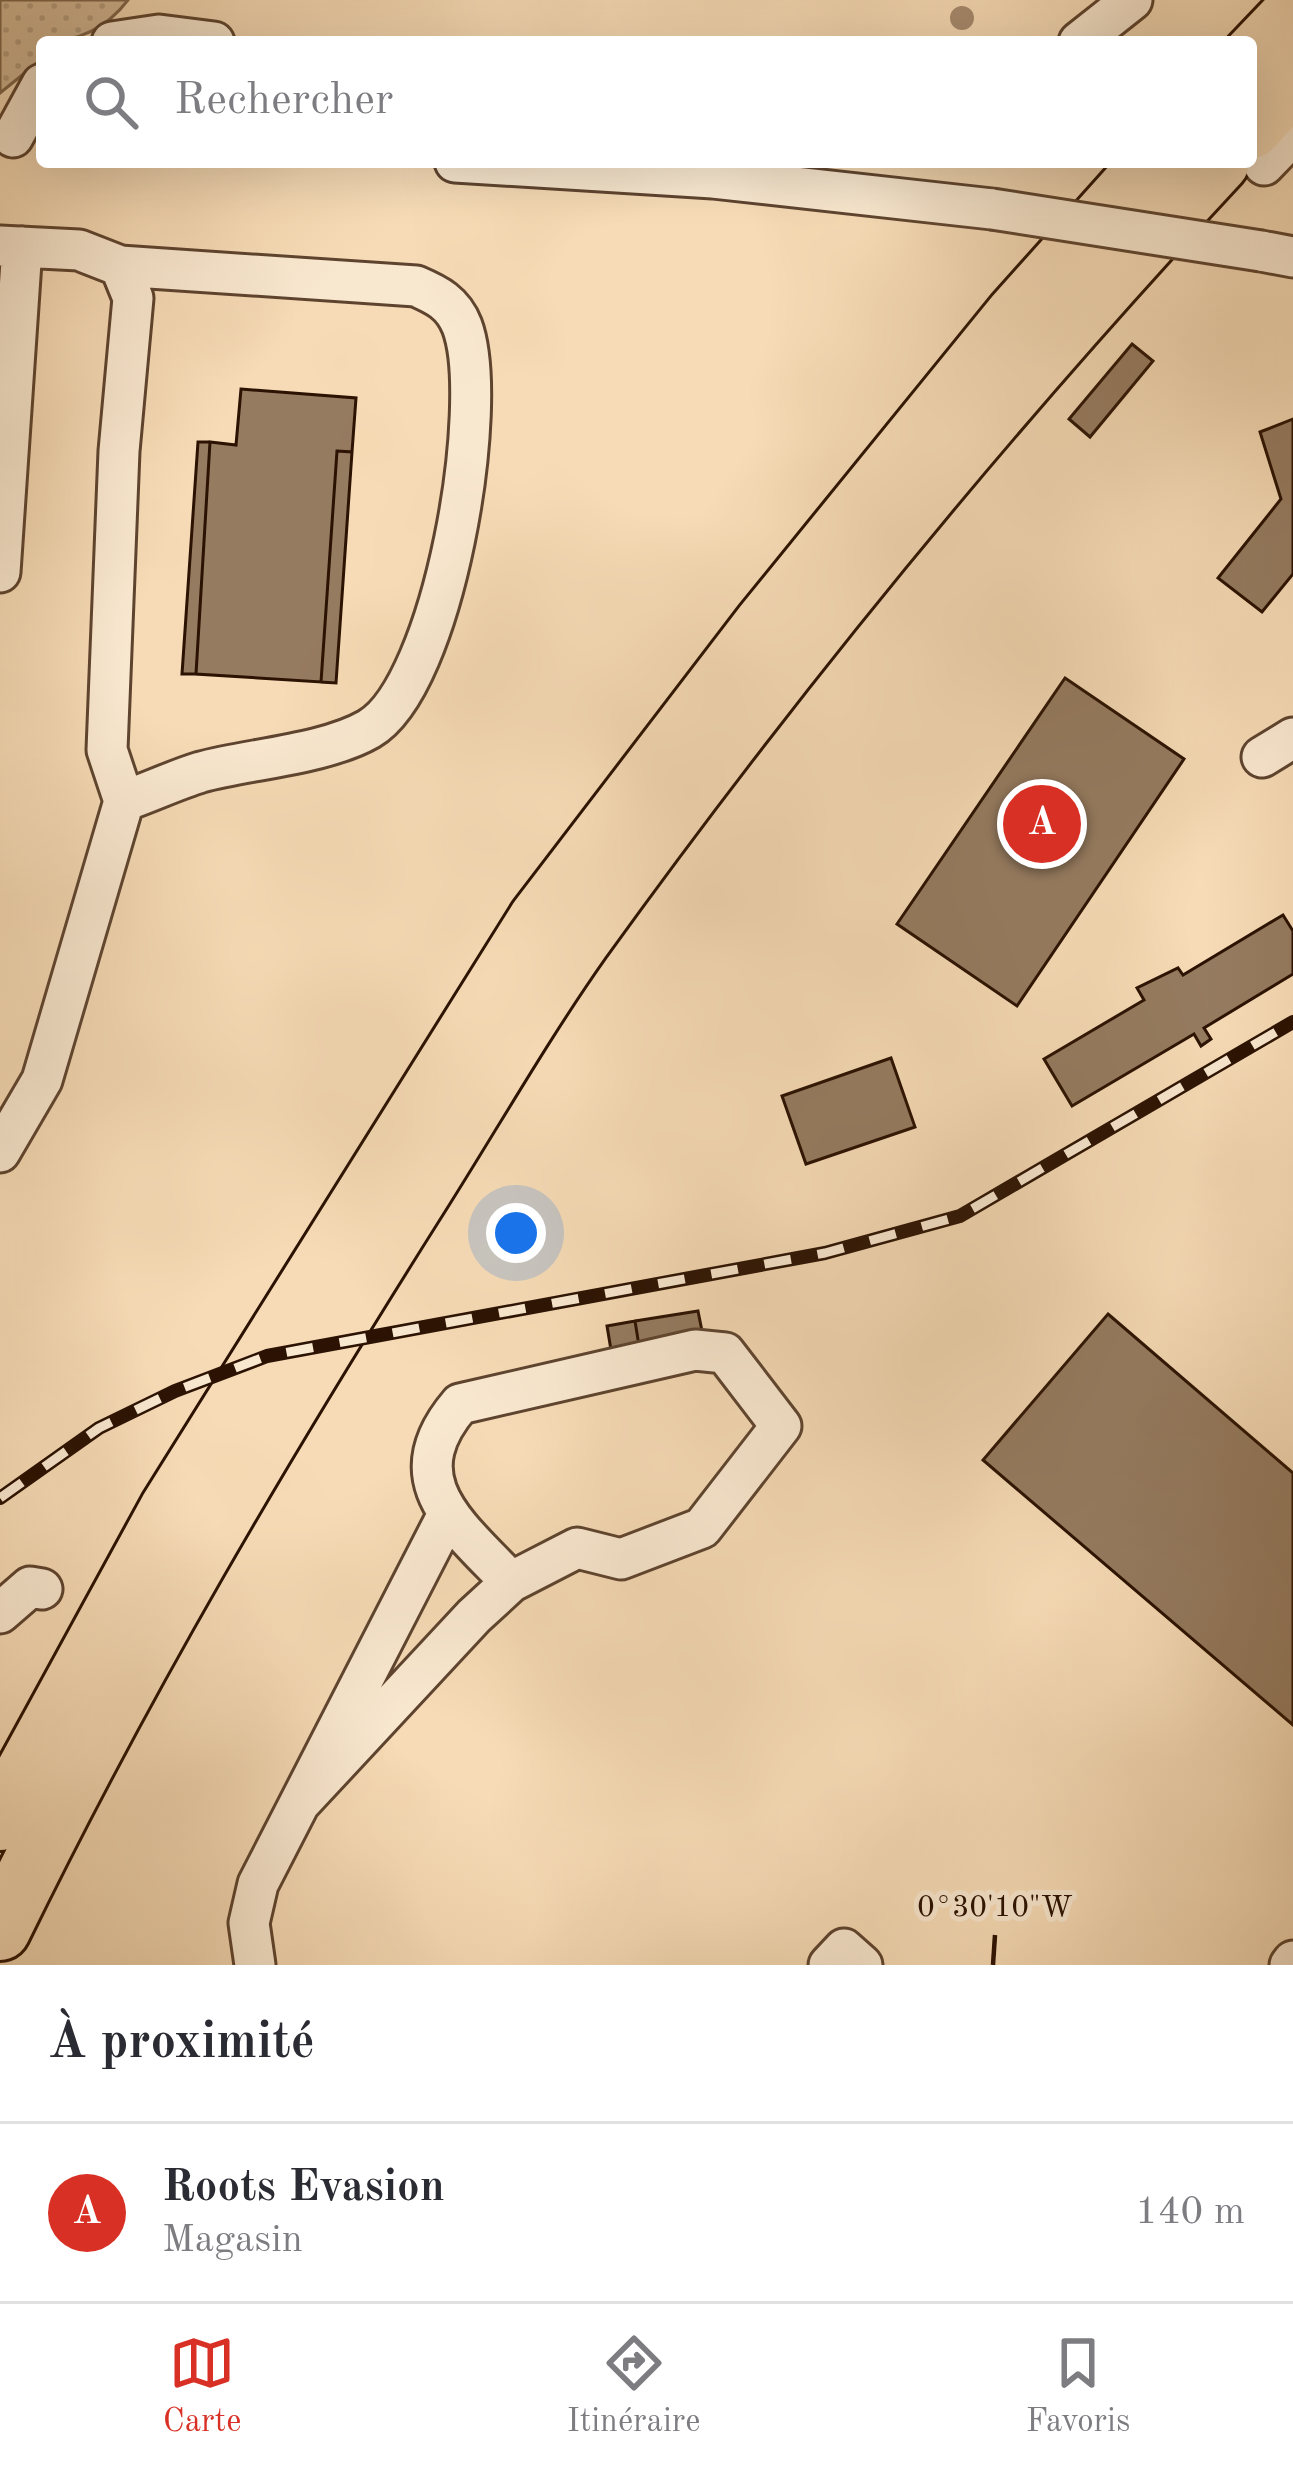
<!DOCTYPE html>
<html lang="fr">
<meta charset="utf-8">
<style>
:root{--surface:#fff;--page:#f2f2f3;--text:#2b2b33;--muted:#7c7c81;--line:#e1e1e2;--accent:#d93025}
body{margin:0;font-family:"Old Standard TT",serif;background:var(--page);color:var(--text)}
.you{position:absolute;left:516px;top:1233px;width:42px;height:42px;margin:-30px;border:9px solid #fff;border-radius:50%;background:#1a73e8;box-shadow:0 0 0 18px #1a73e833}
.badge{display:grid;place-items:center;width:78px;height:78px;border-radius:50%;background:var(--accent);color:#fff;font-size:39px;font-weight:700}
.pin{position:absolute;translate:-50% -50%;border:6px solid #fff;box-shadow:0 3px 12px #0006}
.list{margin:0;padding:0;list-style:none}
h2{display:flex;justify-content:space-between;align-items:center;height:156px;margin:0;padding:0 48px;font-size:51px}
h2 small{font-size:39px;font-weight:400;color:var(--muted)}
.list li{display:grid;grid-template-columns:78px 1fr auto;gap:36px;align-items:center;box-sizing:border-box;height:180px;padding:0 48px;border-top:3px solid var(--line)}
.list b{display:block;font-size:45px;white-space:nowrap}
.list p{margin:0;font-size:39px;white-space:nowrap;color:var(--muted)}
.list em{font-size:39px;font-style:normal;color:var(--muted)}
.icon{flex:none;width:66px;height:66px;fill:none;stroke:currentColor;stroke-width:2;stroke-linecap:round;stroke-linejoin:round}
.map{position:relative;flex:none;width:1293px;height:1965px;overflow:hidden}
.search{position:absolute;background:var(--surface);box-shadow:0 12px 48px #0002;left:36px;right:36px;top:36px;height:132px;display:flex;align-items:center;gap:30px;box-sizing:border-box;padding:0 42px;border-radius:12px;color:var(--muted);font-size:45px}
.sheet{height:336px;background:var(--surface)}
nav{display:flex;justify-content:space-around;align-items:center;box-sizing:border-box;height:168px;border-top:3px solid var(--line);background:var(--surface);font-size:33px;color:var(--muted)}
nav a{display:grid;justify-items:center;gap:6px}
nav .on{color:var(--accent)}
.map>svg:first-child{display:block}
.grass{fill:url(#grass-dots);stroke:#7f664c;stroke-width:3}
.building{fill:#957b60;stroke:#2b1202;stroke-width:3}
.lines{fill:none;stroke-linecap:round;stroke-linejoin:round}
.minor-casing{stroke:#5e442f;stroke-width:45}
.highway-casing{stroke:#2b1202;stroke-width:66}
.minor{stroke:#f9e8d0;stroke-width:39}
.highway{stroke:#f6dbb6;stroke-width:60}
.rail-casing{stroke:#2b1202;stroke-width:14}
.rail{stroke:#f9e8d0;stroke-width:9;stroke-dasharray:27;stroke-linecap:butt}
.minor-bridge-casing{stroke:#5e442f;stroke-width:45;stroke-linecap:butt}
.minor-bridge{stroke:#f9e8d0;stroke-width:39}
.tree{fill:#a78c70}
.ticks{fill:none;stroke:#2b1202;stroke-width:4.5}
.ticks-label{font-size:30px;text-anchor:middle;fill:#2b1202;stroke:#f9e8d0;stroke-width:10;stroke-linejoin:round;paint-order:stroke}
</style>
<div class="map">
<svg width="1293" height="1965" viewBox="0 0 1293 1965">
<defs>
<pattern id="grass-dots" width="8" height="8" patternUnits="userSpaceOnUse" patternTransform="scale(3)"><rect width="8" height="8" fill="#d3b997"/><path d="M2 2h.1M6 6h.1" fill="none" stroke="#b59e80" stroke-width="1.8" stroke-linecap="round"/></pattern>
</defs>
<rect width="100%" height="100%" fill="#f6dbb6"/>
<filter id="stains"><feTurbulence type="fractalNoise" baseFrequency=".00167" numOctaves="4"/><feColorMatrix values="0 0 0 0 .2 0 0 0 0 .09 0 0 0 0 .02 0 0 0 .5 -.17"/></filter>
<radialGradient id="worn" r=".72"><stop offset=".6" stop-color="#630" stop-opacity="0"/><stop offset="1" stop-color="#630" stop-opacity=".3"/></radialGradient>
<!-- grass -->
<path class="grass" d="M 0,0 L 128,0 C 106,29 78,42 42,42 L 42,59 L 0,93 Z"/>
<!-- building -->
<path class="building" d="M 1132,344 L 1153,361 L 1090,437 L 1069,419 Z
M 241,389 L 356,398 L 352,452 L 337,451 L 321,682 L 196,674 L 210,442 L 236,445 Z
M 1293,419 L 1293,574 L 1262,612 L 1218,578 L 1281,499 L 1260,432 Z
M 198,442 L 210,442 L 196,674 L 182,674 Z
M 337,451 L 352,452 L 336,683 L 321,682 Z
M 1065,678 L 1184,759 L 1017,1006 L 897,924 Z
M 1283,915 L 1293,931 L 1293,974 L 1204,1028 L 1211,1039 L 1201,1046 L 1194,1034 L 1072,1106 L 1044,1059 L 1144,1000 L 1137,988 L 1178,968 L 1183,975 Z
M 891,1058 L 915,1127 L 806,1164 L 782,1096 Z
M 698,1311 L 704,1341 L 640,1352 L 635,1321 Z
M 1108,1314 L 1293,1473 L 1293,1725 L 983,1460 Z
M 635,1321 L 640,1352 L 612,1356 L 607,1326 Z"/>
<g class="lines">
<!-- minor casing -->
<g class="minor-casing">
<path id="minor" d="M 112,42 L 159,35 L 214,42
M 1079,42 L 1132,0
M 13,137 L 42,84
M 455,162 L 713,178 L 992,209
M 1264,165 L 1293,135
M 0,246 L 79,250 L 120,266 L 416,286 C 437,295 453,303 462,326 C 491,403 444,685 369,729 C 326,754 249,759 201,772 C 175,780 150,792 124,801
M 1261,251 L 1293,257
M 0,572 L 22,247
M 1262,757 L 1293,738
M 0,1152 L 42,1080 L 124,801 L 107,750 L 119,451 L 133,298 L 120,266
M 0,1613 L 30,1587 L 42,1589
M 299,1804 L 474,1616 L 511,1582 L 577,1548 L 621,1559 L 702,1528 L 781,1426 L 725,1353 L 695,1350 L 460,1404 C 395,1480 457,1525 511,1582
M 255,1965 L 249,1923 L 258,1884 L 447,1516
M 829,1965 L 844,1949 L 862,1965
M 1290,1965 L 1293,1961"/>
</g>
<!-- highway casing -->
<g class="highway-casing">
<path id="highway" d="M 1251,58 L 1293,14
M 1251,128 L 1293,83
M 0,1820 L 170,1509 L 539,919 L 764,625 L 1016,315 L 1153,162
M 0,1930 C 122,1679 263,1441 412,1205 C 468,1117 520,1025 580,940 C 776,668 991,407 1219,162"/>
</g>
<!-- minor -->
<use href="#minor" class="minor"/>
<!-- highway -->
<use href="#highway" class="highway"/>
<!-- rail casing -->
<g class="rail-casing">
<path id="rail" d="M 0,1498 L 99,1428 L 175,1391 L 267,1356 L 825,1253 L 960,1216 L 1293,1022"/>
</g>
<!-- rail -->
<use href="#rail" class="rail"/>
<!-- minor-bridge casing -->
<g class="minor-bridge-casing">
<path id="minor-bridge" d="M 992,209 L 1261,251"/>
</g>
<!-- minor-bridge -->
<use href="#minor-bridge" class="minor-bridge"/>
</g>
<!-- trees -->
<circle class="tree" cx="962" cy="18" r="12"/>
<!-- ticks -->
<path class="ticks" d="M 993,1965 L 995,1935"/>
<g class="ticks-label">
<text x="995" y="1916">0°30'10"W</text>
</g>
<rect width="100%" height="100%" filter="url(#stains)"/>
<rect width="100%" height="100%" fill="url(#worn)"/>
</svg>
<div class="you"></div>
<div class="pin badge" style="left:1042px;top:824px">A</div>
<div class="search"><svg class="icon" aria-label="search" viewBox="0 0 24 24"><circle cx="10" cy="10" r="6"/><path d="M15 15l6 6"/></svg>Rechercher</div>
</div>
<section class="sheet">
<h2>À proximité<small></small></h2>
<ul class="list">
<li><span class="badge">A</span><div><b>Roots Evasion</b><p>Magasin</p></div><em>140 m</em></li>
</ul>
</section>
<nav>
<a class="on"><svg class="icon" aria-label="map" viewBox="0 0 24 24"><path d="M3 6l6-2 6 2 6-2v14l-6 2-6-2-6 2zM9 4v14M15 6v14"/></svg>Carte</a>
<a><svg class="icon" aria-label="directions" viewBox="0 0 24 24"><path d="M12 3l9 9-9 9-9-9zM9 14v-3h6M13 9l2 2-2 2"/></svg>Itinéraire</a>
<a><svg class="icon" aria-label="saved" viewBox="0 0 24 24"><path d="M7 4h10v16l-5-4-5 4z"/></svg>Favoris</a>
</nav>
